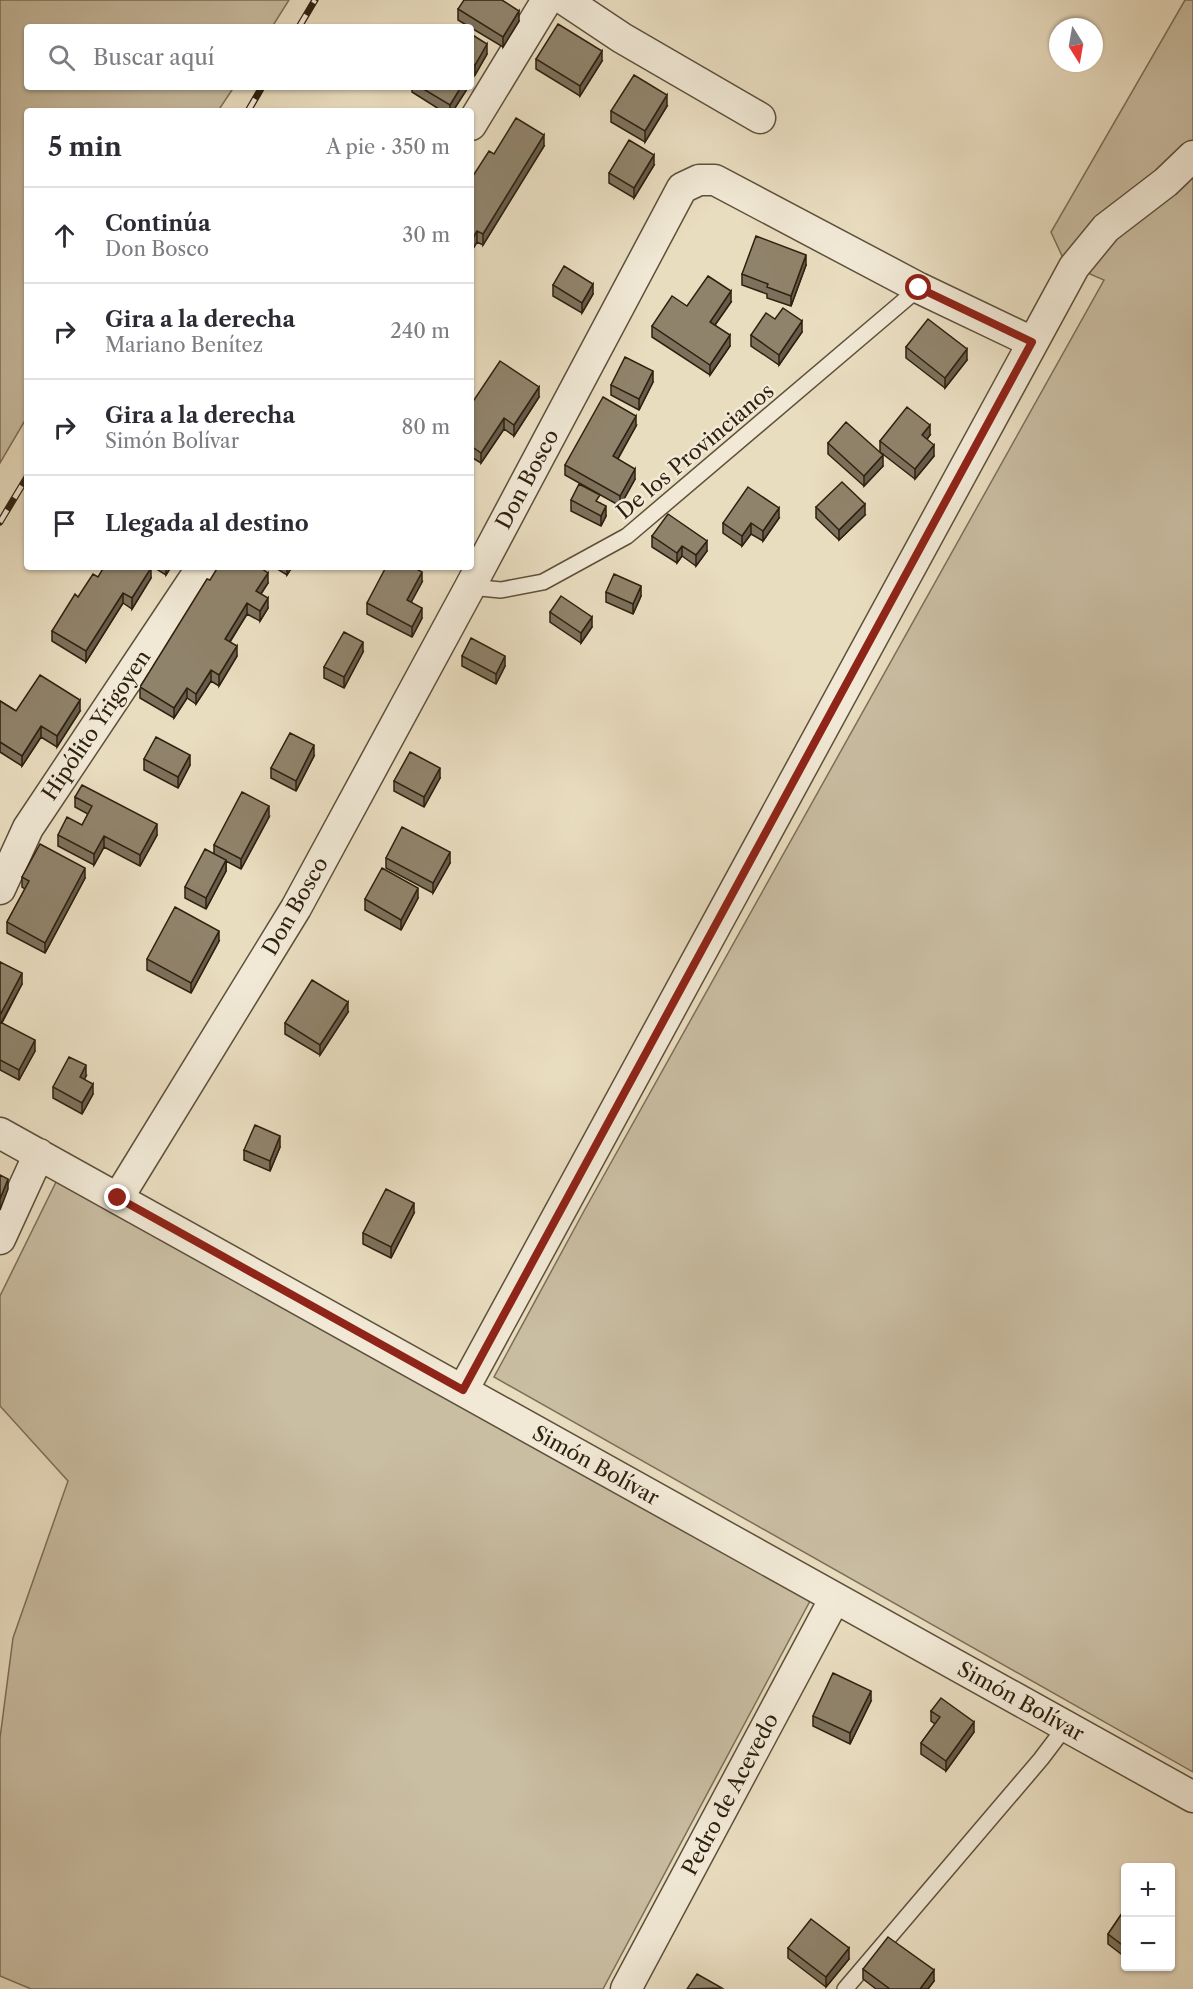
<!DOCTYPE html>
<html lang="es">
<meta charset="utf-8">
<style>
:root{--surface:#fff;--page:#f2f2f3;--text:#2b2b33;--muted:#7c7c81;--line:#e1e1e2}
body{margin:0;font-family:"Libre Caslon Text",serif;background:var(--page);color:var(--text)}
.controls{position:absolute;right:18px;bottom:18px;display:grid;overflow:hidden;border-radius:6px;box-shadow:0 2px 4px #0004}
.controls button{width:54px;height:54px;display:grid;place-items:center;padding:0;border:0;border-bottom:2px solid var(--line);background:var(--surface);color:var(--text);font:30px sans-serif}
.compass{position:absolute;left:1049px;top:18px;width:54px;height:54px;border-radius:50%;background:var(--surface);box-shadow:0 2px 4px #0004;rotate:169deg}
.stop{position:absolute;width:18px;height:18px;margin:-14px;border:4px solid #8f2418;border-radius:50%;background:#fff}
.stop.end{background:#8f2418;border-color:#fff;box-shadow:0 2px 6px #0008}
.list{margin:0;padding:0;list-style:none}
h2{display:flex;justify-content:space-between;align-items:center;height:78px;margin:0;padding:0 24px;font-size:26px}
h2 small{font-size:20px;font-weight:400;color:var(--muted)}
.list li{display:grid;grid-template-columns:39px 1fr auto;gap:18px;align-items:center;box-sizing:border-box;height:96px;padding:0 24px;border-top:2px solid var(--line)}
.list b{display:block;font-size:22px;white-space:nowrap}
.list p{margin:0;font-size:20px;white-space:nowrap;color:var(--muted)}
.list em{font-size:20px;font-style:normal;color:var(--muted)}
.icon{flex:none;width:33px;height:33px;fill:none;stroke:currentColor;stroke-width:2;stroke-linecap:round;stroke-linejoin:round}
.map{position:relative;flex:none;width:1193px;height:1989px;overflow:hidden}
.search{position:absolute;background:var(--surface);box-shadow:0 2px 4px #0004;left:24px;top:24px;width:450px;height:66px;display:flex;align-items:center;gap:15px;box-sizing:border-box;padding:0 21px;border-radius:6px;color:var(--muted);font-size:22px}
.panel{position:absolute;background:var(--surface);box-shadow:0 2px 4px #0004;left:24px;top:108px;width:450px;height:462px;border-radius:6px}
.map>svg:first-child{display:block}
.grass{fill:#c9bda2;stroke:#7c6f58;stroke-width:1.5}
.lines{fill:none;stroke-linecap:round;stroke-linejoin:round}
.service-casing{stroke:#5e503b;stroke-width:18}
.minor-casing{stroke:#5e503b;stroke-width:33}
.service{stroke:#f1e9d6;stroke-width:15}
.minor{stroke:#f1e9d6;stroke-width:30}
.rail-casing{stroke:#2f210f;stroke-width:7}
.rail{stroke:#f1e9d6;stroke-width:4.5;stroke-dasharray:14;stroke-linecap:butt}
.wall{fill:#7c715c;stroke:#2f210f;stroke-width:1.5}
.shaded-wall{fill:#655c4b;stroke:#2f210f;stroke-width:1.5}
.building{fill:#90836b;stroke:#2f210f;stroke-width:1.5}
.route{stroke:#8f2418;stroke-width:8}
.labels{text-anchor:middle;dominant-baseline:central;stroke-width:5;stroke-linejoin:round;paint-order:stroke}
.street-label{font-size:21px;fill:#2f210f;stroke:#f1e9d6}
</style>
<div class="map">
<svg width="1193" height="1989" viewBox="0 0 1193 1989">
<rect width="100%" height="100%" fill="#e9ddc0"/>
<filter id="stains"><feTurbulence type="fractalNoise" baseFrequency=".00333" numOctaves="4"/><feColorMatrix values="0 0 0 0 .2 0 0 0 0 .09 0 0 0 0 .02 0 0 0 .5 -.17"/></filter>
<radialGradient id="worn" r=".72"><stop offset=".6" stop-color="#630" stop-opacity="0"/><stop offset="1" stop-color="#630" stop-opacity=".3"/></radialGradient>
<!-- grass -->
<path class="grass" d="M 0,0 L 289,0 L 272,27 L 27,27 L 27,87 L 234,87 L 218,111 L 27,111 L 27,417 L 0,463 Z
M 1185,0 L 1193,0 L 1193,1772 L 494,1377 L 584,1211 L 1104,280 L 1074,267 L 1063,258 L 1051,232 Z
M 57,1180 L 461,1399 L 810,1601 L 603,1989 L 31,1989 L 0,1976 L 0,1738 L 13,1638 L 68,1481 L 0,1406 L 0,1296 Z"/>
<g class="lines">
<!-- service casing -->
<g class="service-casing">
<path id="service" d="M 470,587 L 501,590 L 543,582 L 627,536 L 919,288
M 845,1989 L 1041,1759 L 1066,1726"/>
</g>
<!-- minor casing -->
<g class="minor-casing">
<path id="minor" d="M 565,0 L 622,38 L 760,118
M 471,125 L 547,0
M 0,889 L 28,828 L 202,567
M 0,1133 L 1193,1797
M 118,1198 L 296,908 L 470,587 L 682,188 L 699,180 L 715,180 L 919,288 L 1032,342
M 0,1239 L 39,1154
M 463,1390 L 1074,267 L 1106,228 L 1166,182 L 1193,156
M 626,1989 L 835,1598"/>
</g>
<!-- service -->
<use href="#service" class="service"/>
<!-- minor -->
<use href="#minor" class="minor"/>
<!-- rail casing -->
<g class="rail-casing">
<path id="rail" d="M 299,27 L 315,0
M 248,111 L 262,87
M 0,522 L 27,477"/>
</g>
<!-- rail -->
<use href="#rail" class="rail"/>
</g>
<!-- wall -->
<path class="wall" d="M 458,9 L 519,21 L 503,47 L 458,20 Z
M 471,34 L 487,54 L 475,75 L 471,73 Z
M 536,59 L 602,61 L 580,96 L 536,69 Z
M 412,87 L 467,87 L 467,89 L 453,111 L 442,111 L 412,92 Z
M 667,106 L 645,142 L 611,122 L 611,111 Z
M 544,146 L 483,245 L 477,242 L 471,252 L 494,154 Z
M 654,165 L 634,198 L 609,183 L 609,173 Z
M 806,265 L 791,306 L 767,298 L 767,294 L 742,285 L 742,274 Z
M 553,285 L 593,294 L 582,313 L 553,296 Z
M 731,302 L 715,325 L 730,346 L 710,375 L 652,337 L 652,326 L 687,306 Z
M 775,319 L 802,332 L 779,365 L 751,346 L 751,335 Z
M 906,347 L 967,360 L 945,388 L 906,358 Z
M 653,382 L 639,410 L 611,395 L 611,385 Z
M 471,397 L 474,400 L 539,397 L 514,436 L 504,429 L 481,463 L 471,457 Z
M 636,426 L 618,459 L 635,479 L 620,506 L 565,475 L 565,465 Z
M 930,435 L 927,439 L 934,456 L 915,479 L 880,452 L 880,441 Z
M 828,443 L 883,466 L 864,486 L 828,454 Z
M 571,500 L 600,503 L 606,516 L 601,526 L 571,511 Z
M 816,507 L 865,515 L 839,540 L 816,518 Z
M 779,518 L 763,541 L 751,534 L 742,546 L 723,533 L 723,523 Z
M 652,536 L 707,551 L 696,566 L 682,556 L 677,563 L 652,547 Z
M 153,567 L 171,567 L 166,575 Z
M 274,567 L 292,567 L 287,575 Z
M 98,577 L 151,578 L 132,609 L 123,603 L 86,662 L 52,641 L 52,631 Z
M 210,580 L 268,583 L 261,594 L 268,608 L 260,621 L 247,614 L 230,642 L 237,656 L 219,686 L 211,681 L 196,704 L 187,698 L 174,718 L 140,698 L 140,687 Z
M 422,582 L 411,602 L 422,618 L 412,637 L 367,614 L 367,603 Z
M 606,592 L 641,596 L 633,614 L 606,602 Z
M 550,612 L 592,627 L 581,643 L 550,622 Z
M 363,652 L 344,688 L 324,678 L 324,667 Z
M 462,656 L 505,666 L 496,684 L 462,666 Z
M 0,701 L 16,711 L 80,711 L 57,747 L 41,737 L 22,766 L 0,752 Z
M 314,756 L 296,791 L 271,778 L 271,768 Z
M 144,759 L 190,765 L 178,788 L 144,770 Z
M 440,778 L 424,807 L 394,791 L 394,781 Z
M 75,797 L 157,835 L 140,866 L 104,847 L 94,865 L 58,846 L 58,835 L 82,825 L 88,814 L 75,807 Z
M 269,817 L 241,869 L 226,861 L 226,871 L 206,909 L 185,898 L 185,887 L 214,854 L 214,845 Z
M 386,858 L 450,863 L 433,893 L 386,868 Z
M 22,877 L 85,878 L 45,953 L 7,933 L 7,922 L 25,889 L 22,887 Z
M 418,898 L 401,930 L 365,910 L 365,899 Z
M 219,941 L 191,993 L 147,970 L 147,959 Z
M 0,962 L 22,984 L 2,1023 L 35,1051 L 19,1080 L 0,1070 Z
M 348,1012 L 320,1055 L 285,1034 L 285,1023 Z
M 86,1076 L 84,1079 L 93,1094 L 82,1114 L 53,1098 L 53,1087 Z
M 280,1147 L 270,1171 L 244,1160 L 244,1150 Z
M 414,1213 L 391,1258 L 363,1244 L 363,1233 Z
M 871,1701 L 850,1744 L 813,1726 L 813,1716 Z
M 931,1711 L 974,1732 L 946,1771 L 921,1754 L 921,1743 L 935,1724 L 931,1721 Z
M 1125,1909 L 1125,1957 L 1108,1944 L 1108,1934 Z
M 788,1948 L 849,1959 L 826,1987 L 788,1958 Z
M 863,1969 L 934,1981 L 928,1989 L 876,1989 L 863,1979 Z"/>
<!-- shaded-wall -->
<path class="shaded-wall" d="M 519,11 L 519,21 L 503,47 L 503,37 Z
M 487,44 L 487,54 L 475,75 L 475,65 Z
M 602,51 L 602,61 L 580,96 L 580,86 Z
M 461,87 L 467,87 L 467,89 L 453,111 L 450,111 L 450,105 Z
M 667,95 L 667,106 L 645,142 L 645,131 Z
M 544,135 L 544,146 L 483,245 L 483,234 Z
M 654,155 L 654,165 L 634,198 L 634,188 Z
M 477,231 L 477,242 L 471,252 L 471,241 Z
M 806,255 L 806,265 L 791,306 L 791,296 Z
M 593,284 L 593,294 L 582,313 L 582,303 Z
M 731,291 L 731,302 L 710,332 L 710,322 Z
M 802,321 L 802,332 L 779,365 L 779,355 Z
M 730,335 L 730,346 L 710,375 L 710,365 Z
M 967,349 L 967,360 L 945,388 L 945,378 Z
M 653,371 L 653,382 L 639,410 L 639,399 Z
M 539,387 L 539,397 L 514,436 L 514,425 Z
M 636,416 L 636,426 L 613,467 L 613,456 Z
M 504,418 L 504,429 L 481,463 L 481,453 Z
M 930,425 L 930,435 L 922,446 L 922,435 Z
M 934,445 L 934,456 L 915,479 L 915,469 Z
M 883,455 L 883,466 L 864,486 L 864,476 Z
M 635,469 L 635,479 L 620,506 L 620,496 Z
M 865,504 L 865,515 L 839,540 L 839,530 Z
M 606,506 L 606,516 L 601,526 L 601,516 Z
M 779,508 L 779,518 L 763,541 L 763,531 Z
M 751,523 L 751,534 L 742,546 L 742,536 Z
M 707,541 L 707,551 L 696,566 L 696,555 Z
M 682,546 L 682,556 L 677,563 L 677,553 Z
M 166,567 L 171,567 L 166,575 Z
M 287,567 L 292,567 L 287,575 Z
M 151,568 L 151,578 L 132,609 L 132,598 Z
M 422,572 L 422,582 L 407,610 L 407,600 Z
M 268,573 L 268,583 L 256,601 L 256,591 Z
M 641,586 L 641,596 L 633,614 L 633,604 Z
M 123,593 L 123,603 L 86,662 L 86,651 Z
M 268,598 L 268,608 L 260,621 L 260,611 Z
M 247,603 L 247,614 L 225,649 L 225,639 Z
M 422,608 L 422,618 L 412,637 L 412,627 Z
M 592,617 L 592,627 L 581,643 L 581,633 Z
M 363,642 L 363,652 L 344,688 L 344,677 Z
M 237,646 L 237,656 L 219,686 L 219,675 Z
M 505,656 L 505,666 L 496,684 L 496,674 Z
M 211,670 L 211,681 L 196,704 L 196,694 Z
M 187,688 L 187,698 L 174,718 L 174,708 Z
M 80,700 L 80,711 L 57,747 L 57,736 Z
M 41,726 L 41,737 L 22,766 L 22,756 Z
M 314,745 L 314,756 L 296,791 L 296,781 Z
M 190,755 L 190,765 L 178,788 L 178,777 Z
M 440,768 L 440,778 L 424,807 L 424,797 Z
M 269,806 L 269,817 L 241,869 L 241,859 Z
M 157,824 L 157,835 L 140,866 L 140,855 Z
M 104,836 L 104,847 L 94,865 L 94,854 Z
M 450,852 L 450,863 L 433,893 L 433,883 Z
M 226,860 L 226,871 L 206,909 L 206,898 Z
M 85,868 L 85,878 L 45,953 L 45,943 Z
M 418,888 L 418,898 L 401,930 L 401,920 Z
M 219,931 L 219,941 L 191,993 L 191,983 Z
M 22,973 L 22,984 L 0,1025 L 0,1015 Z
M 348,1002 L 348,1012 L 320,1055 L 320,1045 Z
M 35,1040 L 35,1051 L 19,1080 L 19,1070 Z
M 86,1065 L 86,1076 L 80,1088 L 80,1077 Z
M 93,1084 L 93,1094 L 82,1114 L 82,1103 Z
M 280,1136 L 280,1147 L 270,1171 L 270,1161 Z
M 8,1179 L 8,1189 L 0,1210 L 0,1199 Z
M 414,1203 L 414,1213 L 391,1258 L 391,1247 Z
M 871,1691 L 871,1701 L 850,1744 L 850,1733 Z
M 974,1722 L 974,1732 L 946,1771 L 946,1761 Z
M 849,1948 L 849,1959 L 826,1987 L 826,1977 Z
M 934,1970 L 934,1981 L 928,1989 L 920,1989 Z"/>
<!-- building -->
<path class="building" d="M 464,0 L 502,0 L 519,11 L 503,37 L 458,9 Z
M 558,24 L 602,51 L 580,86 L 536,59 Z
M 471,34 L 487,44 L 475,65 L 471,63 Z
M 634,75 L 667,95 L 645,131 L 611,111 Z
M 420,87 L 461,87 L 450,105 Z
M 516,118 L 544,135 L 483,234 L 477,231 L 471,241 L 471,179 L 489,151 L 494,154 Z
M 629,140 L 654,155 L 634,188 L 609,173 Z
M 756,236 L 806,255 L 791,296 L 767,287 L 768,284 L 742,274 Z
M 564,266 L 593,284 L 582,303 L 553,285 Z
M 708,276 L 731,291 L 710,322 L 730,335 L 710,365 L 652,326 L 672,296 L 687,306 Z
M 783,308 L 802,321 L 779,355 L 751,335 L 766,313 L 775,319 Z
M 928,319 L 967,349 L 945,378 L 906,347 Z
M 625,357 L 653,371 L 639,399 L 611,385 Z
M 500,361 L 539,387 L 514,425 L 504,418 L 481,453 L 471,446 L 471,397 L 474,400 Z
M 603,397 L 636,416 L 613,456 L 635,469 L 620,496 L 565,465 Z
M 907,407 L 930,425 L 922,435 L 934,445 L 915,469 L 880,441 Z
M 846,422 L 883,455 L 864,476 L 828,443 Z
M 842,482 L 865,504 L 839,530 L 816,507 Z
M 579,484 L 600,495 L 596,501 L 606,506 L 601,516 L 571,500 Z
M 748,487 L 779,508 L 763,531 L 751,523 L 742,536 L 723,523 Z
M 668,514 L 707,541 L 696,555 L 682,546 L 677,553 L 652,536 Z
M 104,567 L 151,568 L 132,598 L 123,593 L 86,651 L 52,631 L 75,594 L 78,597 L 93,574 L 98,577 Z
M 218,567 L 259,567 L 268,573 L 256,591 L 268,598 L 260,611 L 247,603 L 225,639 L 237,646 L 219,675 L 211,670 L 196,694 L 187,688 L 174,708 L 140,687 L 207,579 L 210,580 Z
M 386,567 L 413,567 L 422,572 L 407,600 L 422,608 L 412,627 L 367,603 Z
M 614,574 L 641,586 L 633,604 L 606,592 Z
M 561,596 L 592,617 L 581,633 L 550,612 Z
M 344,632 L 363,642 L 344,677 L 324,667 Z
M 471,638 L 505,656 L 496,674 L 462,656 Z
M 40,675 L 80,700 L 57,736 L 41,726 L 22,756 L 0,742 L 0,701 L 16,711 Z
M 290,733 L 314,745 L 296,781 L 271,768 Z
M 156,737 L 190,755 L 178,777 L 144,759 Z
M 410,752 L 440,768 L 424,797 L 394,781 Z
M 82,785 L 157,824 L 140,855 L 104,836 L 94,854 L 58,835 L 67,817 L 82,825 L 92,806 L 75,797 Z
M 242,792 L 269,806 L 241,859 L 214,845 Z
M 402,827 L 450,852 L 433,883 L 386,858 Z
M 40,844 L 85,868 L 45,943 L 7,922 L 29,881 L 22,877 Z
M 205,849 L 226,860 L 206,898 L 185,887 Z
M 382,868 L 418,888 L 401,920 L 365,899 Z
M 175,907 L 219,931 L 191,983 L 147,959 Z
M 0,962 L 22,973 L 0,1015 Z
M 312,980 L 348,1002 L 320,1045 L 285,1023 Z
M 0,1022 L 35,1040 L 19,1070 L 0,1060 Z
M 69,1057 L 86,1065 L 80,1077 L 93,1084 L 82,1103 L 53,1087 Z
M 255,1125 L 280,1136 L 270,1161 L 244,1150 Z
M 0,1175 L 8,1179 L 0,1199 Z
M 386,1189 L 414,1203 L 391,1247 L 363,1233 Z
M 833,1673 L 871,1691 L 850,1733 L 813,1716 Z
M 941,1698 L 974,1722 L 946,1761 L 921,1743 L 940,1717 L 931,1711 Z
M 1125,1909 L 1125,1947 L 1108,1934 Z
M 811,1919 L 849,1948 L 826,1977 L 788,1948 Z
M 888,1937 L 934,1970 L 920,1989 L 890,1989 L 863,1969 Z
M 697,1974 L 722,1988 L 687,1989 Z"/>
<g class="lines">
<!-- route -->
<path class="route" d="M 118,1198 L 463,1390 L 1032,342 L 919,288"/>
</g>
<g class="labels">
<!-- street labels -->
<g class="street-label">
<text transform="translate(695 451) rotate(-40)">De los Provincianos</text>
<text transform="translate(527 479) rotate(-62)">Don Bosco</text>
<text transform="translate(96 725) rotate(-56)">Hipólito Yrigoyen</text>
<text transform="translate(295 906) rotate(-60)">Don Bosco</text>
<text transform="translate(596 1465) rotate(29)">Simón Bolívar</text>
<text transform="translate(1021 1701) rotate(29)">Simón Bolívar</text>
<text transform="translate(730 1794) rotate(-62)">Pedro de Acevedo</text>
</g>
</g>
<rect width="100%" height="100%" filter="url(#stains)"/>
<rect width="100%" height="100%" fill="url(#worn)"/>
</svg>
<div class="controls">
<button>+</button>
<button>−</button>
</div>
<svg class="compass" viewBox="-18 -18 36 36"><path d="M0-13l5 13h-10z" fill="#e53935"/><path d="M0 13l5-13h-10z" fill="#7c7c81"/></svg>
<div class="stop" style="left:919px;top:288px"></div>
<div class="stop end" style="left:118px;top:1198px"></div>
<div class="search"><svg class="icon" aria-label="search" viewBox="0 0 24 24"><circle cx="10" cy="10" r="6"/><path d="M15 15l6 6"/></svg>Buscar aquí</div>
<section class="panel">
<h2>5 min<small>A pie · 350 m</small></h2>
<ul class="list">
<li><svg class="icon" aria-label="ahead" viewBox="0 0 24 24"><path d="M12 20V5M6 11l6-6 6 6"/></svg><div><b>Continúa</b><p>Don Bosco</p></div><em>30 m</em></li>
<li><svg class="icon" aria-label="right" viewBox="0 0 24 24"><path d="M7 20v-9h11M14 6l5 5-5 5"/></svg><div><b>Gira a la derecha</b><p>Mariano Benítez</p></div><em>240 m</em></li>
<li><svg class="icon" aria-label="right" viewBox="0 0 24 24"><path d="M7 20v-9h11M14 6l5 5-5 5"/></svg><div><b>Gira a la derecha</b><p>Simón Bolívar</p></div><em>80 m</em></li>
<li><svg class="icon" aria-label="arrive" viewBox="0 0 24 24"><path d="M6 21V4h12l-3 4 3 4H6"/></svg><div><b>Llegada al destino</b></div></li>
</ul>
</section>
</div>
